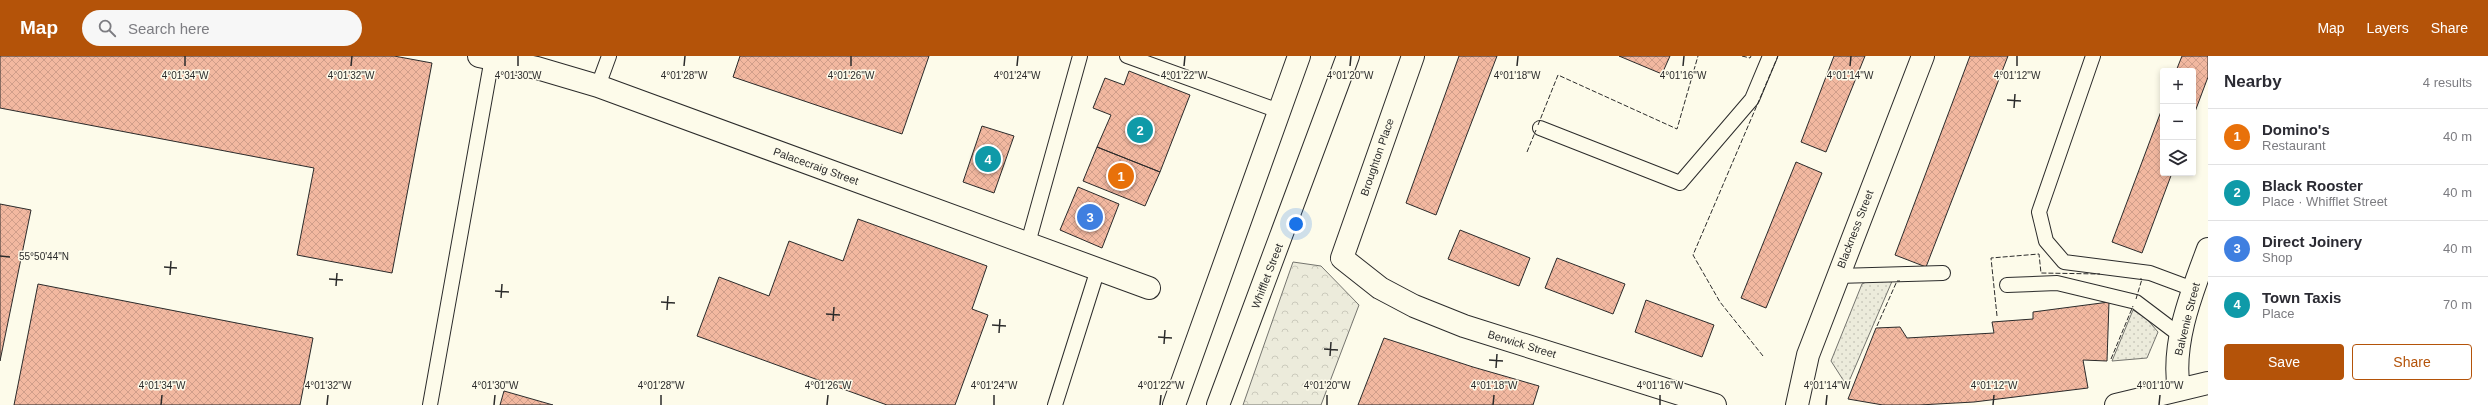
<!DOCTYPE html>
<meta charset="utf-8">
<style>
:root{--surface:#fff;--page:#f7f7f7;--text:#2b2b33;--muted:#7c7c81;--line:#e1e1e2;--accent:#b45309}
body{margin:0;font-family:Helvetica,sans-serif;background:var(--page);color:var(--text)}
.controls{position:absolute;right:12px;top:12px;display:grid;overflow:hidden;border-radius:4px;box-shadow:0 2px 6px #0003}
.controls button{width:36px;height:36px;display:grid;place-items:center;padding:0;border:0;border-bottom:1px solid var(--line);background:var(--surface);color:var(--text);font:20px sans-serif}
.you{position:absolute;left:1296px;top:168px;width:14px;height:14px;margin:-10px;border:3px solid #fff;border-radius:50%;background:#1a73e8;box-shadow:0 0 0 6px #1a73e833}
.badge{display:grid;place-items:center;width:26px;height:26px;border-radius:50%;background:var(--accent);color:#fff;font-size:13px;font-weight:700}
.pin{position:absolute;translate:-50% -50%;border:2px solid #fff;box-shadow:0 1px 4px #0006}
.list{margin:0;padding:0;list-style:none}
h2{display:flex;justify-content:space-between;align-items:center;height:52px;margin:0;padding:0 16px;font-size:17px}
h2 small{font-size:13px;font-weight:400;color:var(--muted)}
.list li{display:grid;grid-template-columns:26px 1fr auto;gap:12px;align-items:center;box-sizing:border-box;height:56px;padding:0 16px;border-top:1px solid var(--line)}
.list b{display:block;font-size:15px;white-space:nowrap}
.list p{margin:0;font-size:13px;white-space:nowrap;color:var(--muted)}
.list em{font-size:13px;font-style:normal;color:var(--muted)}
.actions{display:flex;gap:8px;padding:12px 16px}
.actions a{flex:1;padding:9px 0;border:1px solid var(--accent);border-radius:4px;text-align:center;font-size:14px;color:var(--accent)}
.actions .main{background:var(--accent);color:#fff}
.icon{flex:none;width:22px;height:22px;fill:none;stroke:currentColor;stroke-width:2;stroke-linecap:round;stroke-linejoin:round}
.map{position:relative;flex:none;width:2208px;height:349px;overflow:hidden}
header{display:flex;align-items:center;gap:24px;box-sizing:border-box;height:56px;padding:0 20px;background:var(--accent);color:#fff}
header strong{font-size:19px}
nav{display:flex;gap:22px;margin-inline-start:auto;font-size:14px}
.search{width:280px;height:36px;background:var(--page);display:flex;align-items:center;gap:10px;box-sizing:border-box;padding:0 14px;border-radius:22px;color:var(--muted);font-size:15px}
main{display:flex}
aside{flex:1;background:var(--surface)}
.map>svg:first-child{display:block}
.grass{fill:url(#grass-dots);stroke:#74746e}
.park{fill:url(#park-crowns);stroke:#74746e}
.building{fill:url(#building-cross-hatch);stroke:#2b2b2b}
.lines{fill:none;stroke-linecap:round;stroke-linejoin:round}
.lane-casing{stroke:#2b2b2b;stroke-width:16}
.street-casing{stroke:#2b2b2b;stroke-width:24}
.primary-casing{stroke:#2b2b2b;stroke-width:24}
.lane{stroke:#fdfbea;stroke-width:14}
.street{stroke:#fdfbea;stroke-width:22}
.primary{stroke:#fdfbea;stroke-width:22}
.fence{stroke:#2b2b2b;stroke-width:1;stroke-dasharray:5 2;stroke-linecap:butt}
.ticks{fill:none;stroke:#2b2b2b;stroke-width:1.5}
.labels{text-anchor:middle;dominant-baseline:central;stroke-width:3;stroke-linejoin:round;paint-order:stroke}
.street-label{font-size:11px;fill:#2b2b2b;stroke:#fdfbea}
.ticks-label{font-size:10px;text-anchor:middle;fill:#2b2b2b;stroke:#fdfbea;stroke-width:3;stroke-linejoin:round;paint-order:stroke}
</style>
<header>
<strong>Map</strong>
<div class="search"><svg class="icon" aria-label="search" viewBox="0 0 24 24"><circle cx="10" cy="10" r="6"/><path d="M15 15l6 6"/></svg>Search here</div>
<nav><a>Map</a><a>Layers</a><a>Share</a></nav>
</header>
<main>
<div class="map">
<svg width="2208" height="349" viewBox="0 0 2208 349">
<defs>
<pattern id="grass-dots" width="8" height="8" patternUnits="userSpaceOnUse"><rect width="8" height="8" fill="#ecebdb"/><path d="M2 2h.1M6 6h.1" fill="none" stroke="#cbcabc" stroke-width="1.8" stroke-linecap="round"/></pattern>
<pattern id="park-crowns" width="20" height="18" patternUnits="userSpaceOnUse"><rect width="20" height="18" fill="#ecebdb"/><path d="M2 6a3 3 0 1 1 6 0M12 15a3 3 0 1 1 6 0" fill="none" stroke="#cbcabc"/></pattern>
<pattern id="building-cross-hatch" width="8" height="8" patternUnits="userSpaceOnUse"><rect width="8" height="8" fill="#f2b8a0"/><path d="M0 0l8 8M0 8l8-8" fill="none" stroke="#d09e8a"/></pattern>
</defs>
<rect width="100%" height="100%" fill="#fdfbea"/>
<!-- grass -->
<path class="grass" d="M 1893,223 L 1847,330 L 1831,305 L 1862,228 L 1866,226 Z
M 2133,254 L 2146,262 L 2158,276 L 2147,302 L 2112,305 Z"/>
<!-- park -->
<path class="park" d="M 1293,206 L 1321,210 L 1359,249 L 1321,349 L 1243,349 Z"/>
<!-- building -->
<path class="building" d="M 0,0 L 394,0 L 432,7 L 392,217 L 297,199 L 314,112 L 0,52 Z
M 740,0 L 929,0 L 902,78 L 733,21 Z
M 1459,0 L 1497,0 L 1436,159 L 1406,147 Z
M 1619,0 L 1670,0 L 1662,18 Z
M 1834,0 L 1865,0 L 1826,96 L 1801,86 Z
M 1970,0 L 2008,0 L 1926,211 L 1895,199 Z
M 2182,0 L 2208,0 L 2208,21 L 2193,61 L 2193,15 L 2176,15 Z
M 1129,15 L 1190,39 L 1160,116 L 1097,91 L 1111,59 L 1093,52 L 1105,22 L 1124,29 Z
M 2163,50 L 2163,117 L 2172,117 L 2142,197 L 2112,186 Z
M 982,70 L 1014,80 L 994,137 L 963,126 Z
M 1097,91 L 1160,116 L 1145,150 L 1083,125 Z
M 1796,106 L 1822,117 L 1766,252 L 1741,242 Z
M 1078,131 L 1119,148 L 1102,192 L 1060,174 Z
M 0,148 L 31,154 L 0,305 Z
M 858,163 L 987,210 L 972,253 L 988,259 L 955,349 L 887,349 L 697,280 L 719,221 L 769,240 L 789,185 L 843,205 Z
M 1460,174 L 1530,202 L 1519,230 L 1448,203 Z
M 1557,202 L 1625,228 L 1613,258 L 1545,232 Z
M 38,228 L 313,282 L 300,349 L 14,349 Z
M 1646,244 L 1714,269 L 1702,301 L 1635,276 Z
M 2109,246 L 2107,305 L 2083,304 L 2088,332 L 1974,346 L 1919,349 L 1883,349 L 1848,343 L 1876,272 L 1900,271 L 1907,282 L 1994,277 L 1992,266 L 2033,263 L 2033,256 Z
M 1384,282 L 1473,311 L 1539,330 L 1533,349 L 1358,349 Z
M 504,335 L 553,349 L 500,349 Z"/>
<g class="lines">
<!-- lane casing -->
<g class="lane-casing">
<path id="lane" d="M 1127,0 L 1279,55
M 2093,0 L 2039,156 L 2046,185 L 2064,206 L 2150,217 L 2193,233
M 598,30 L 609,0
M 1540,72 L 1680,127 L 1752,43 L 1770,0
M 1028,187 L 1080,0
M 1837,220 L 1943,217
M 2007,229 L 2057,227 L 2136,246 L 2181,280
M 430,349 L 492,2
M 1055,349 L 1098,213"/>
</g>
<!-- street casing -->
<g class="street-casing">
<path id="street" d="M 479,0 L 537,12 L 598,30 L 1149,232
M 1413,0 L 1342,202 L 1380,232 L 1414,250 L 1464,270 L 1715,349
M 2179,334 C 2171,287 2192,236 2208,193
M 1797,349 L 1808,299 L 1923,0
M 2116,349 L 2208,327"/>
</g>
<!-- primary casing -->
<g class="primary-casing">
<path id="primary" d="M 1174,349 L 1299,0
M 1218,349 L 1348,0"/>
</g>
<!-- lane -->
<use href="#lane" class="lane"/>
<!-- street -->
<use href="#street" class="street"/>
<!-- primary -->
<use href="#primary" class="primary"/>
<!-- fence -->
<path class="fence" d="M 1742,0 L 1750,2 L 1751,0
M 1538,69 L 1558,19 L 1677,73 L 1698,0
M 1527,96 L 1536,74
M 2136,243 L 2142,223 L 2140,223
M 1997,260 L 1991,202 L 2039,198 L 2041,217 L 2100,218
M 1877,270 L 1897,225 L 1900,225
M 1763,300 L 1720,246 L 1693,199 L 1778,0
M 2111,303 L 2133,250"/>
</g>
<!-- ticks -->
<path class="ticks" d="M 185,10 L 185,0M 351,10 L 352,0M 518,10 L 518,0M 684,10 L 685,0M 851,10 L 851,0M 1017,10 L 1018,0M 1184,10 L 1185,0M 1350,10 L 1351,0M 1517,10 L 1518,0M 1683,10 L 1684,0M 1850,10 L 1851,0M 2017,10 L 2017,0M 2007,44 L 2021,45M 2014,52 L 2015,38M 0,200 L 10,201M 164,211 L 177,212M 170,219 L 171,205M 329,223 L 343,224M 336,230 L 337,217M 495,235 L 509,236M 501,242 L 502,228M 661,246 L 675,247M 667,254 L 668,240M 826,258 L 840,259M 833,265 L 834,251M 992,269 L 1006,270M 999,277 L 1000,263M 1158,281 L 1172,282M 1164,288 L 1165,274M 1324,293 L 1338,294M 1330,300 L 1331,286M 1489,304 L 1503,305M 1496,312 L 1497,298M 161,349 L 162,339M 327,349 L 328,339M 494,349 L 495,339M 661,349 L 661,339M 827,349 L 828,339M 994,349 L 994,339M 1160,349 L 1161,339M 1327,349 L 1327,339M 1493,349 L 1494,339M 1660,349 L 1660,339M 1826,349 L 1827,339M 1993,349 L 1994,339M 2159,349 L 2160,339"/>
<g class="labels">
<!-- street labels -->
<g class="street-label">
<text transform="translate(1377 101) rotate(-71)">Broughton Place</text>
<text transform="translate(816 110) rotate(20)">Palacecraig Street</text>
<text transform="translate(1855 173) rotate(-69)">Blackness Street</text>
<text transform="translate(1267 220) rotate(-69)">Whifflet Street</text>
<text transform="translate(2187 263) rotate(-76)">Balvenie Street</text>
<text transform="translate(1522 288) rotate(17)">Berwick Street</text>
</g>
</g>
<g class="ticks-label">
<text x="185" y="23">4°01'34"W</text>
<text x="351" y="23">4°01'32"W</text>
<text x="518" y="23">4°01'30"W</text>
<text x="684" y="23">4°01'28"W</text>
<text x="851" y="23">4°01'26"W</text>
<text x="1017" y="23">4°01'24"W</text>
<text x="1184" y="23">4°01'22"W</text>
<text x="1350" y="23">4°01'20"W</text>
<text x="1517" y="23">4°01'18"W</text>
<text x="1683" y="23">4°01'16"W</text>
<text x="1850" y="23">4°01'14"W</text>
<text x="2017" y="23">4°01'12"W</text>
<text x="44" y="204">55°50'44"N</text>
<text x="162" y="333">4°01'34"W</text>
<text x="328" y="333">4°01'32"W</text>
<text x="495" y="333">4°01'30"W</text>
<text x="661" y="333">4°01'28"W</text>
<text x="828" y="333">4°01'26"W</text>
<text x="994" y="333">4°01'24"W</text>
<text x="1161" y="333">4°01'22"W</text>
<text x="1327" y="333">4°01'20"W</text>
<text x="1494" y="333">4°01'18"W</text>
<text x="1660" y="333">4°01'16"W</text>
<text x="1827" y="333">4°01'14"W</text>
<text x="1994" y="333">4°01'12"W</text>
<text x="2160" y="333">4°01'10"W</text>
</g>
</svg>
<div class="controls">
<button>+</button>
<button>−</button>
<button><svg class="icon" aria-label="layers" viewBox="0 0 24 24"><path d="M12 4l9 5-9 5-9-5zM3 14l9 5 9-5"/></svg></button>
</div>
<div class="you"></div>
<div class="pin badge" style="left:1121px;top:120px;background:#e8710a">1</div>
<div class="pin badge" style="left:1140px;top:74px;background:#0f9aa8">2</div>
<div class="pin badge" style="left:1090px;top:161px;background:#3f7fe0">3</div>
<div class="pin badge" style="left:988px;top:103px;background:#0f9aa8">4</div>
</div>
<aside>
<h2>Nearby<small>4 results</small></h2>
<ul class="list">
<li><span class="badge" style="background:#e8710a">1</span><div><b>Domino's</b><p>Restaurant</p></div><em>40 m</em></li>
<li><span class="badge" style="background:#0f9aa8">2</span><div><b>Black Rooster</b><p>Place · Whifflet Street</p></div><em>40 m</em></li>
<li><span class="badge" style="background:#3f7fe0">3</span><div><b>Direct Joinery</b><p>Shop</p></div><em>40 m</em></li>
<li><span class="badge" style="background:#0f9aa8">4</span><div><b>Town Taxis</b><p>Place</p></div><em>70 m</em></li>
</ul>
<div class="actions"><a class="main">Save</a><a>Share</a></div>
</aside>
</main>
